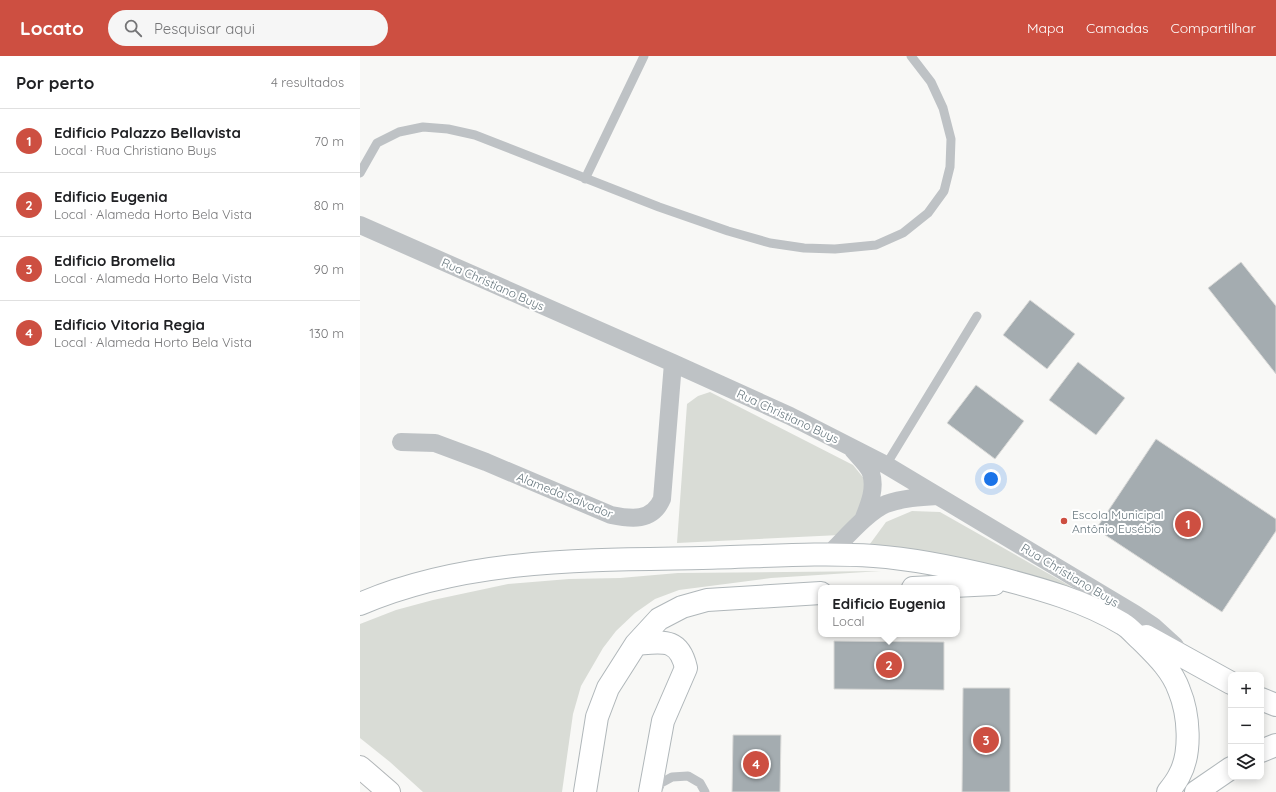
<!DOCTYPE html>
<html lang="pt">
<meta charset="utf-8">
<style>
:root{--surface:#fff;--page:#f6f6f6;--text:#202124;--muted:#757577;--line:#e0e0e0;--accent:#cd4f41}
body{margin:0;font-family:Quicksand,sans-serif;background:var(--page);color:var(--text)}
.controls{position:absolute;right:12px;bottom:12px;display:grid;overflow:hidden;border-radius:8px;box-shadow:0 2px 10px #0003}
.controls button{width:36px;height:36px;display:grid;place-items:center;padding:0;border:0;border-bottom:1px solid var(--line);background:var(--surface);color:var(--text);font:20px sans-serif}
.you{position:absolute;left:631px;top:423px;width:14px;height:14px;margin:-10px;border:3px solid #fff;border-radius:50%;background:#1a73e8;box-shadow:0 0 0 6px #1a73e833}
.badge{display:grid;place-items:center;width:26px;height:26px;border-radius:50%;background:var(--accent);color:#fff;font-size:13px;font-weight:700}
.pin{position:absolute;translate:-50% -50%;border:2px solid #fff;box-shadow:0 1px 4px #0006}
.popup{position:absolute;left:458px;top:529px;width:142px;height:52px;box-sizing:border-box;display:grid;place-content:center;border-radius:8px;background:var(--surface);filter:drop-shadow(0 1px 3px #0005);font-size:13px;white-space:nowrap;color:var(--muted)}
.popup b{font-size:15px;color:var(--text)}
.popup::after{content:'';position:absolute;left:50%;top:100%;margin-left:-8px;border:8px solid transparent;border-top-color:var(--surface)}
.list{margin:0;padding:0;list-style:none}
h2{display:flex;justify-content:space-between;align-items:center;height:52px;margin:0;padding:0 16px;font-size:17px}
h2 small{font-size:13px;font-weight:400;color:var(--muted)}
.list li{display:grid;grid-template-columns:26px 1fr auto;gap:12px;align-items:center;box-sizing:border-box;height:64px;padding:0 16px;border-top:1px solid var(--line)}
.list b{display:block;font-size:15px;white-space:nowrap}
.list p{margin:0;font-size:13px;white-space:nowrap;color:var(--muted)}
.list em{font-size:13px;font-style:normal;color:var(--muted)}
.icon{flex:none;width:22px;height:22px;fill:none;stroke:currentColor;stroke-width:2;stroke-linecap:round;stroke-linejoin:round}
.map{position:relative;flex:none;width:916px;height:736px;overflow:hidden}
header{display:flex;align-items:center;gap:24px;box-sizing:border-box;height:56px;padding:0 20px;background:var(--accent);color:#fff}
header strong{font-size:19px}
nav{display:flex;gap:22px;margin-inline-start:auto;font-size:14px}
.search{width:280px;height:36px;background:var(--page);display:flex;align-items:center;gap:10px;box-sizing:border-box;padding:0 14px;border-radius:22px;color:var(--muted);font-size:15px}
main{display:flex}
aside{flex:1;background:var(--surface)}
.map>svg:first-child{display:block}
.green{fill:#d9dcd6}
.building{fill:#a4acb0;stroke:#dadad8}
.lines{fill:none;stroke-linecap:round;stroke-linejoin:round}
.secondary-casing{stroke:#b0b7ba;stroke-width:24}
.highway-casing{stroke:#b2b6b8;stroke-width:24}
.lane{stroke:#bec2c5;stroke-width:9}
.street{stroke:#bec2c5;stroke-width:18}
.secondary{stroke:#fff;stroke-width:22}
.highway{stroke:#fff;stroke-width:22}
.poi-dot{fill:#cd4f41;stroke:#fff;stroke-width:1.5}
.labels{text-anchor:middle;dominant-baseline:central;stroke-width:4;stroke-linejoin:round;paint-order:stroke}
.street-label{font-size:12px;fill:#66767d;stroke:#fff}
.poi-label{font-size:12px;fill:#66767d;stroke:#fff;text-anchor:start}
</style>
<header>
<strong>Locato</strong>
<div class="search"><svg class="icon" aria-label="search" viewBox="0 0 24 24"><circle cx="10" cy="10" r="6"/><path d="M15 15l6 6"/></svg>Pesquisar aqui</div>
<nav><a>Mapa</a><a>Camadas</a><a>Compartilhar</a></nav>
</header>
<main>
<aside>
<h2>Por perto<small>4 resultados</small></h2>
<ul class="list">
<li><span class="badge">1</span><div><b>Edificio Palazzo Bellavista</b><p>Local · Rua Christiano Buys</p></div><em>70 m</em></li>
<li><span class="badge">2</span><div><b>Edificio Eugenia</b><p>Local · Alameda Horto Bela Vista</p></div><em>80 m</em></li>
<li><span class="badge">3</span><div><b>Edificio Bromelia</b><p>Local · Alameda Horto Bela Vista</p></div><em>90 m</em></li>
<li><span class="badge">4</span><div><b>Edificio Vitoria Regia</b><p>Local · Alameda Horto Bela Vista</p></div><em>130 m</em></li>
</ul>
</aside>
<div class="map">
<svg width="916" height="736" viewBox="0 0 916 736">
<rect width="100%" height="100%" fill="#f8f8f6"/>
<!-- green -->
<path class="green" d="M 350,336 L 493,409 L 506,425 L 504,454 L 480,479 L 317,487 L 327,348 L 338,340 Z
M 552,455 L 580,456 L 719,535 L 661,519 L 507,492 L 526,466 Z
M 521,515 L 411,522 L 319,534 L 295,543 L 275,557 L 256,575 L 243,592 L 221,630 L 213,658 L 202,736 L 63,736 L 30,706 L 0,682 L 0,568 L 36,554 L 73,544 L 148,528 L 209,523 L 260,522 L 318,517 Z"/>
<!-- building -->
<path class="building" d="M 881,206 L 916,250 L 916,318 L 848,232 Z
M 670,244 L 715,278 L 687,313 L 643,279 Z
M 718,306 L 765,342 L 736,379 L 689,344 Z
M 616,329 L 664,365 L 635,403 L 587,367 Z
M 796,383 L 916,463 L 916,475 L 862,556 L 736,473 Z
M 474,585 L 584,586 L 584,634 L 474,633 Z
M 603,632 L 650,632 L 650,736 L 602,736 Z
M 373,679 L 421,679 L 420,736 L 372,736 Z"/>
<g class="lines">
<!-- secondary casing -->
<g class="secondary-casing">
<path id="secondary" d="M 553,532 L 634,528
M 0,548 C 107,502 228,504 342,502 C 399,501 457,496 514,500 C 556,503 598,512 639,522 C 681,533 725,545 763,568 C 770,572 775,579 781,584 C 796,599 812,614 819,634 C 829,658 832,697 819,720 C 816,726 812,731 808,736
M 786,580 L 871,627
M 276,588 C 302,586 319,581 326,612 L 303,665 L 290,736
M 901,643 L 916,649
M 901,695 L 916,689
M 225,736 L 237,661 L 248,632 L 276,588 L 299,563 L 322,551 L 347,544 L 461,537
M 836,736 L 871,712"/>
</g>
<!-- highway casing -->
<g class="highway-casing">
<path id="highway" d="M 0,711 L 29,736"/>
</g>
<!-- lane -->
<path class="lane" d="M 0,117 L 17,87 L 39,76 L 63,71 L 88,73 L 115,79 L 299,151 L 368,175 L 410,187 L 444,192 L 475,193 L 516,189 L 543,177 L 568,157 L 584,135 L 590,111 L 591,83 L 583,52 L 571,26 L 551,0
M 225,123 L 284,0
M 526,409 L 617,260
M 297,736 L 301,727 L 312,721 L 328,720 L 340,727 L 345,736"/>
<!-- street -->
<path class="street" d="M 0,169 L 313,307 L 430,360 L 526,409 L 775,558 L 793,570 L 815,590
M 41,386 L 75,387 L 126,406 L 251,459 C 271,463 292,466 302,443 L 313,307
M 493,394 C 499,401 508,409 511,417 C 516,433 509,449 503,464
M 468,499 C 483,485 507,456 526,448 C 543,442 560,441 578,440"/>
<!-- secondary -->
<use href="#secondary" class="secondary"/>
<!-- highway -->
<use href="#highway" class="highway"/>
</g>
<!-- markers -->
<circle class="poi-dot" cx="704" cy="465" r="4"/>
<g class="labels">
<!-- street labels -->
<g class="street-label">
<text transform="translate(133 228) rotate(24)">Rua Christiano Buys</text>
<text transform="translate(428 360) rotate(25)">Rua Christiano Buys</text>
<text transform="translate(205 439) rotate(22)">Alameda Salvador</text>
<text transform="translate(710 519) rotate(31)">Rua Christiano Buys</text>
</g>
<!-- poi labels -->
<g class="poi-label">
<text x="712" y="458">Escola Municipal<tspan x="712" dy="14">Antônio Eusébio</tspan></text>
</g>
</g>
</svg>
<div class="controls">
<button>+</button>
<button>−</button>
<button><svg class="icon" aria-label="layers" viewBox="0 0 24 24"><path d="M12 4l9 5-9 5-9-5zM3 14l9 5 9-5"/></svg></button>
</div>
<div class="you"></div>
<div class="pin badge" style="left:828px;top:468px">1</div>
<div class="pin badge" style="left:529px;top:609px">2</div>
<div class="popup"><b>Edificio Eugenia</b>Local</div>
<div class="pin badge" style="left:626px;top:684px">3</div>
<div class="pin badge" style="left:396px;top:708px">4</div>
</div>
</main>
